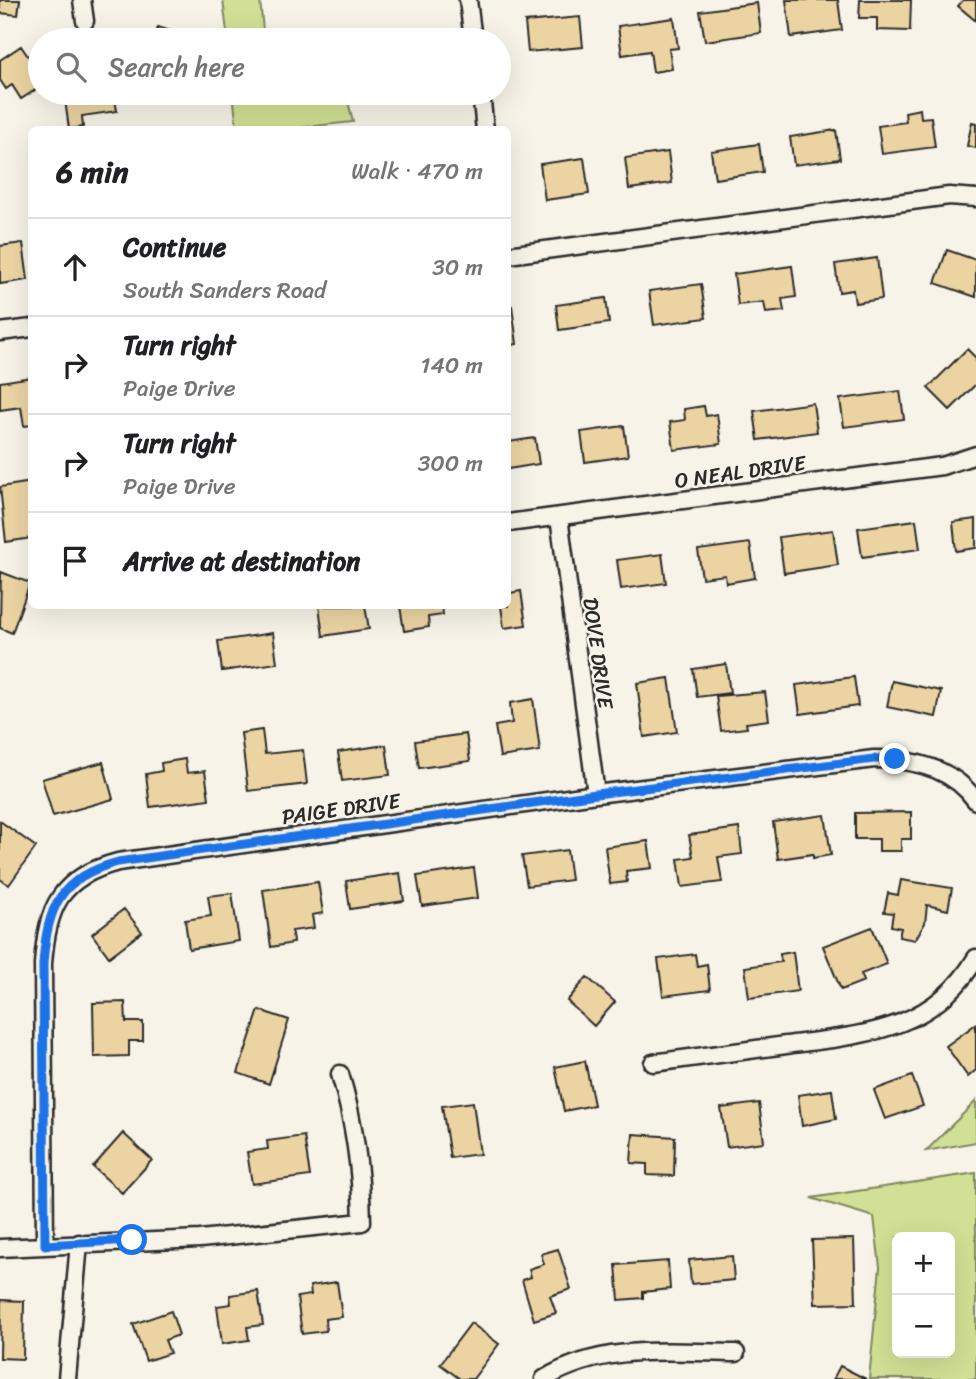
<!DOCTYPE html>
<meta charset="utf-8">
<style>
:root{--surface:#fff;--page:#f2f2f2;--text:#202124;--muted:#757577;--line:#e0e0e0}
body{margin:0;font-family:Sriracha,sans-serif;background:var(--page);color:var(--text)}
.controls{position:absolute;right:21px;bottom:21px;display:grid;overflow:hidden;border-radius:10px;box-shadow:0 7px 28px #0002}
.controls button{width:63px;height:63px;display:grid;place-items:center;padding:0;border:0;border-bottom:2px solid var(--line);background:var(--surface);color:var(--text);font:35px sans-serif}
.stop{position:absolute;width:21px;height:21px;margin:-16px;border:5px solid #1a73e8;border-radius:50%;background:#fff}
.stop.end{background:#1a73e8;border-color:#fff;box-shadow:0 2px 7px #0008}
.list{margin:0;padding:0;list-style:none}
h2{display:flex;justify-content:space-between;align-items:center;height:91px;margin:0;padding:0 28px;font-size:30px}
h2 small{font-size:23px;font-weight:400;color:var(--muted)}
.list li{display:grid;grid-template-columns:46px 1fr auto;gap:21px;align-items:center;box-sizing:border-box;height:98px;padding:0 28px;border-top:2px solid var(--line)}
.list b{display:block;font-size:26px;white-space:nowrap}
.list p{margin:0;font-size:23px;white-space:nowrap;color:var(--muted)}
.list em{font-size:23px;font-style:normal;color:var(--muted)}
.icon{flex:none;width:38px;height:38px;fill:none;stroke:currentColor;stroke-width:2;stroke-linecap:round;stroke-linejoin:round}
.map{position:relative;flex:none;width:976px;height:1379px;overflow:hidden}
.search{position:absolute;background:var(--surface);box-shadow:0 7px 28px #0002;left:28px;top:28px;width:483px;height:77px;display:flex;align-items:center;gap:18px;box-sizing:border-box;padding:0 24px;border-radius:38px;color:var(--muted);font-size:26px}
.panel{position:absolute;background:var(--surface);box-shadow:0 7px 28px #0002;left:28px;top:126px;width:483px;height:483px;border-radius:10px}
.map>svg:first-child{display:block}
.green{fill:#d1e094;stroke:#7e8660;stroke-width:2;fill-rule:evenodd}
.building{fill:#ecd4a2;stroke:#2b2b2b;stroke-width:2}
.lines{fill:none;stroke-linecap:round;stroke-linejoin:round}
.minor-casing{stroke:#2b2b2b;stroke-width:21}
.minor{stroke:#f7f3e8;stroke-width:16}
.route{stroke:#1a73e8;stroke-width:9}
.labels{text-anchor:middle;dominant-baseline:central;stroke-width:5;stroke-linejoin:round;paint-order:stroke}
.street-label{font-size:21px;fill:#2b2b2b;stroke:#f7f3e8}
</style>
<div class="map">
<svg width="976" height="1379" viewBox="0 0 976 1379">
<rect width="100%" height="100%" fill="#f7f3e8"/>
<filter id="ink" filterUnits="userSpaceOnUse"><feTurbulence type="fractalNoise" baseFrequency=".0143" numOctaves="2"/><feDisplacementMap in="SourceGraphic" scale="14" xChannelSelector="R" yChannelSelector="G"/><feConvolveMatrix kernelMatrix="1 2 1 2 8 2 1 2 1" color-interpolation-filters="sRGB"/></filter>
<g filter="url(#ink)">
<!-- green -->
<path class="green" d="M 223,0 L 260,0 L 264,40 L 228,40 Z
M 233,93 L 346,93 L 353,122 L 287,129 L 237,129 Z
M 976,1101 L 976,1142 L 926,1151 Z
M 976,1173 L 976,1379 L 869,1379 L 880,1267 L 874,1217 L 811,1198 ZM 950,1237 L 950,1353 L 897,1353 L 897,1237 Z"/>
<!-- building -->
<path class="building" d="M 0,0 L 20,0 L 18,15 L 0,13 Z
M 786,0 L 838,0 L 842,30 L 791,37 Z
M 860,0 L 911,0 L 910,31 L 877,30 L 877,18 L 859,18 Z
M 963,0 L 976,0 L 976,21 L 958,6 Z
M 757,3 L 761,33 L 705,41 L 700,11 Z
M 580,17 L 583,47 L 528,52 L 525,22 Z
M 674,18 L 678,48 L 669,49 L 672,69 L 653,72 L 650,51 L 622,55 L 618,26 Z
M 158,27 L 193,38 L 192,40 L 154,40 Z
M 21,46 L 40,74 L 40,87 L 21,99 L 12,85 L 6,89 L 0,80 L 0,60 Z
M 64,93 L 114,93 L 117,111 L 82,116 L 83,127 L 69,129 Z
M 920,109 L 921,118 L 931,117 L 935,147 L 882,154 L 878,126 L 906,122 L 905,112 Z
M 972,122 L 976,123 L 976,148 L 967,146 Z
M 836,130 L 840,159 L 794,165 L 790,137 Z
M 759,144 L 763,172 L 715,179 L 711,151 Z
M 668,152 L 672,183 L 629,189 L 625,158 Z
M 584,158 L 589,194 L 545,200 L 540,164 Z
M 23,243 L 28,280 L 0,284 L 0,246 Z
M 947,250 L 976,260 L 976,297 L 935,283 Z
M 877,258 L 882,299 L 855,303 L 853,290 L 839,292 L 835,264 Z
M 792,266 L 796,297 L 782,299 L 784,311 L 766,313 L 764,302 L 738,305 L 734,274 Z
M 701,284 L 706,318 L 654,325 L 649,291 Z
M 606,298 L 609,323 L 559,330 L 556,305 Z
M 512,306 L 517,344 L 508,346 L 508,307 Z
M 967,349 L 976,358 L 976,384 L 950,410 L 928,388 Z
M 32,377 L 32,425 L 24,426 L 21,407 L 0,410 L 0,382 Z
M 900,391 L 904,419 L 844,427 L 840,399 Z
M 813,403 L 817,432 L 758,440 L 754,411 Z
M 704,406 L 706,416 L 717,414 L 721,444 L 674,450 L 670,422 L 685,420 L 684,409 Z
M 624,426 L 628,456 L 585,462 L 581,432 Z
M 535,438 L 539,464 L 508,469 L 508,442 Z
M 32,482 L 32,538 L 6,542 L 0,487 Z
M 976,519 L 976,548 L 956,551 L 953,522 Z
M 916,520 L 920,549 L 862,557 L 858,528 Z
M 833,530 L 838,565 L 784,573 L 779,537 Z
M 750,543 L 755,578 L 726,583 L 725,575 L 702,578 L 698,550 Z
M 662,554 L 666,583 L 621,589 L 617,560 Z
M 1,572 L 30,583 L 12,633 L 0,628 Z
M 509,578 L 510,593 L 521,591 L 526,625 L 504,628 L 501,606 L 508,606 Z
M 319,606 L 365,606 L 369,629 L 323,636 Z
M 400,606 L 442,606 L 443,615 L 428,617 L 429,627 L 404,631 Z
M 273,633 L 277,663 L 222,671 L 218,641 Z
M 726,664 L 730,693 L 697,697 L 693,669 Z
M 854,677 L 858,706 L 800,714 L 796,685 Z
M 669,678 L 677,732 L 644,737 L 637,683 Z
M 892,681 L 941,691 L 936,717 L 887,707 Z
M 765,692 L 769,720 L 746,723 L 747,728 L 721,731 L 716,696 Z
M 533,699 L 540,751 L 500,757 L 495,726 L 512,723 L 510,703 Z
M 262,730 L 265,754 L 303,750 L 307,784 L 248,791 L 241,733 Z
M 466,734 L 470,761 L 419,768 L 415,741 Z
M 386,745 L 390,775 L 342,781 L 338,752 Z
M 185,759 L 187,773 L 205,771 L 209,799 L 150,807 L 146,774 L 162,771 L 161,763 Z
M 103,762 L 113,799 L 53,816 L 42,779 Z
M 911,812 L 911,839 L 901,839 L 901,851 L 879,851 L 879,839 L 855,839 L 855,813 Z
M 825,815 L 831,855 L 813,858 L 813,854 L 778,859 L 773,822 Z
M 0,821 L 36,847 L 9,885 L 0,879 Z
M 739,828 L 742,854 L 718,857 L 722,882 L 682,887 L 678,859 L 693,857 L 689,835 Z
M 648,841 L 652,868 L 626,871 L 627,882 L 610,884 L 605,847 Z
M 567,850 L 571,880 L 527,886 L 522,856 Z
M 474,868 L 478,898 L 422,906 L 417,876 Z
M 400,873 L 404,901 L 350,909 L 346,881 Z
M 901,880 L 952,888 L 948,910 L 927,905 L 925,923 L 915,940 L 899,937 L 901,928 L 891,926 L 893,913 L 884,912 L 888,893 L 898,895 Z
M 318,882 L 323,913 L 312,915 L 314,928 L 292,931 L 293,943 L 271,947 L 263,890 Z
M 232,893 L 239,941 L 189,949 L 185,920 L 211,916 L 208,896 Z
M 124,909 L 142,932 L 109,957 L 92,934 Z
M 872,927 L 887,964 L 861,974 L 864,981 L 841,990 L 823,946 Z
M 793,952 L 798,991 L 749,998 L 745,967 L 781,962 L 780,954 Z
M 695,954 L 697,966 L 707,964 L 710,990 L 663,996 L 658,959 Z
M 587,977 L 615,1002 L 594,1026 L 567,1001 Z
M 125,1002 L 126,1022 L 143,1022 L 143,1041 L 129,1041 L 129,1056 L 94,1057 L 93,1003 Z
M 259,1010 L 289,1020 L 269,1084 L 238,1073 Z
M 976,1024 L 976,1070 L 968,1077 L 946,1046 Z
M 585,1061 L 594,1105 L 564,1111 L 555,1067 Z
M 912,1076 L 923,1106 L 885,1119 L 874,1090 Z
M 832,1090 L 836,1119 L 802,1126 L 798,1095 Z
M 473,1102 L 480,1154 L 450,1158 L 442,1106 Z
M 759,1103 L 764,1142 L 727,1147 L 721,1108 Z
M 123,1133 L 152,1160 L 122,1193 L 93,1167 Z
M 633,1134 L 675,1137 L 674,1176 L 647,1175 L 647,1164 L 631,1163 Z
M 304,1136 L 310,1176 L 252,1184 L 247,1152 L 268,1149 L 267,1141 Z
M 854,1239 L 856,1303 L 815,1304 L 812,1240 Z
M 558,1249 L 571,1289 L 550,1296 L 556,1313 L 534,1320 L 522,1280 L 531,1277 L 529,1269 L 544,1264 L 541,1254 Z
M 732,1256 L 734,1280 L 691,1284 L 689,1260 Z
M 668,1261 L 670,1289 L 643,1292 L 643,1298 L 619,1300 L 616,1265 Z
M 337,1282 L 342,1317 L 325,1319 L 326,1331 L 302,1334 L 297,1297 L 311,1295 L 310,1286 Z
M 258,1291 L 263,1325 L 247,1327 L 249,1340 L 222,1344 L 217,1306 L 231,1304 L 230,1295 Z
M 1,1300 L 24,1301 L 23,1359 L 0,1358 Z
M 171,1311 L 179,1335 L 165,1340 L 170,1353 L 146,1361 L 133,1324 Z
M 471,1323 L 499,1344 L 473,1379 L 460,1379 L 440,1364 Z
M 840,1366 L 866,1379 L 833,1379 Z"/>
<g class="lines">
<!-- minor casing -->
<g class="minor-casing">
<path id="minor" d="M 82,0 L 85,21
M 468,0 L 473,40
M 481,93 L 485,130
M 508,255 L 949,196 L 976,198
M 0,332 L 32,328
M 559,517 L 596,794
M 508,523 L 942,466 L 976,455
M 653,1063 C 697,1057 741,1051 786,1045 C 861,1035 933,1032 976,958
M 45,1245 L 43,964 C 47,907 60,877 118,862 L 596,794 L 874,759 C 912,759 953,768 976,801
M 0,1248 L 200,1239 L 362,1222 C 361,1170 355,1124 340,1074
M 67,1379 L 79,1243
M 544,1379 C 603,1343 670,1352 736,1353"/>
</g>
<!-- minor -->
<use href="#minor" class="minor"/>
</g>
</g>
<g class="lines" filter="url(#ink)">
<!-- route -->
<path class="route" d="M 132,1240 L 45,1245 L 43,964 C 47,907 60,877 118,862 L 596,794 L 874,759 L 895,759"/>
</g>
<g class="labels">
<!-- street labels -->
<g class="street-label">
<text transform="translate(740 472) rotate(-8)">O NEAL DRIVE</text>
<text transform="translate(598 653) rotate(82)">DOVE DRIVE</text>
<text transform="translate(341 809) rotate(-8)">PAIGE DRIVE</text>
</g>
</g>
</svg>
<div class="controls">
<button>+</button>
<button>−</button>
</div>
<div class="stop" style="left:132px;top:1240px"></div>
<div class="stop end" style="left:895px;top:759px"></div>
<div class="search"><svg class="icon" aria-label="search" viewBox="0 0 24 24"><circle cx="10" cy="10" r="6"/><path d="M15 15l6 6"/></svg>Search here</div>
<section class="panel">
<h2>6 min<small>Walk · 470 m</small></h2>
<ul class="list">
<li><svg class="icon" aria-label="ahead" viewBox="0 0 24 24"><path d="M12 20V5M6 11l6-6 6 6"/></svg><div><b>Continue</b><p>South Sanders Road</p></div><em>30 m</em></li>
<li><svg class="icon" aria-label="right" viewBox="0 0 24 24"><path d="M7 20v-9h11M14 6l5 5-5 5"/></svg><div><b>Turn right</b><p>Paige Drive</p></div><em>140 m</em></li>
<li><svg class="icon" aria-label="right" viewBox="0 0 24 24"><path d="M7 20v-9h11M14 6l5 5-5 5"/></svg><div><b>Turn right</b><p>Paige Drive</p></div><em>300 m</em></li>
<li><svg class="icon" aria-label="arrive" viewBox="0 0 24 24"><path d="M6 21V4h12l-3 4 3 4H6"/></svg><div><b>Arrive at destination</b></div></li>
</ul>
</section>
</div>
